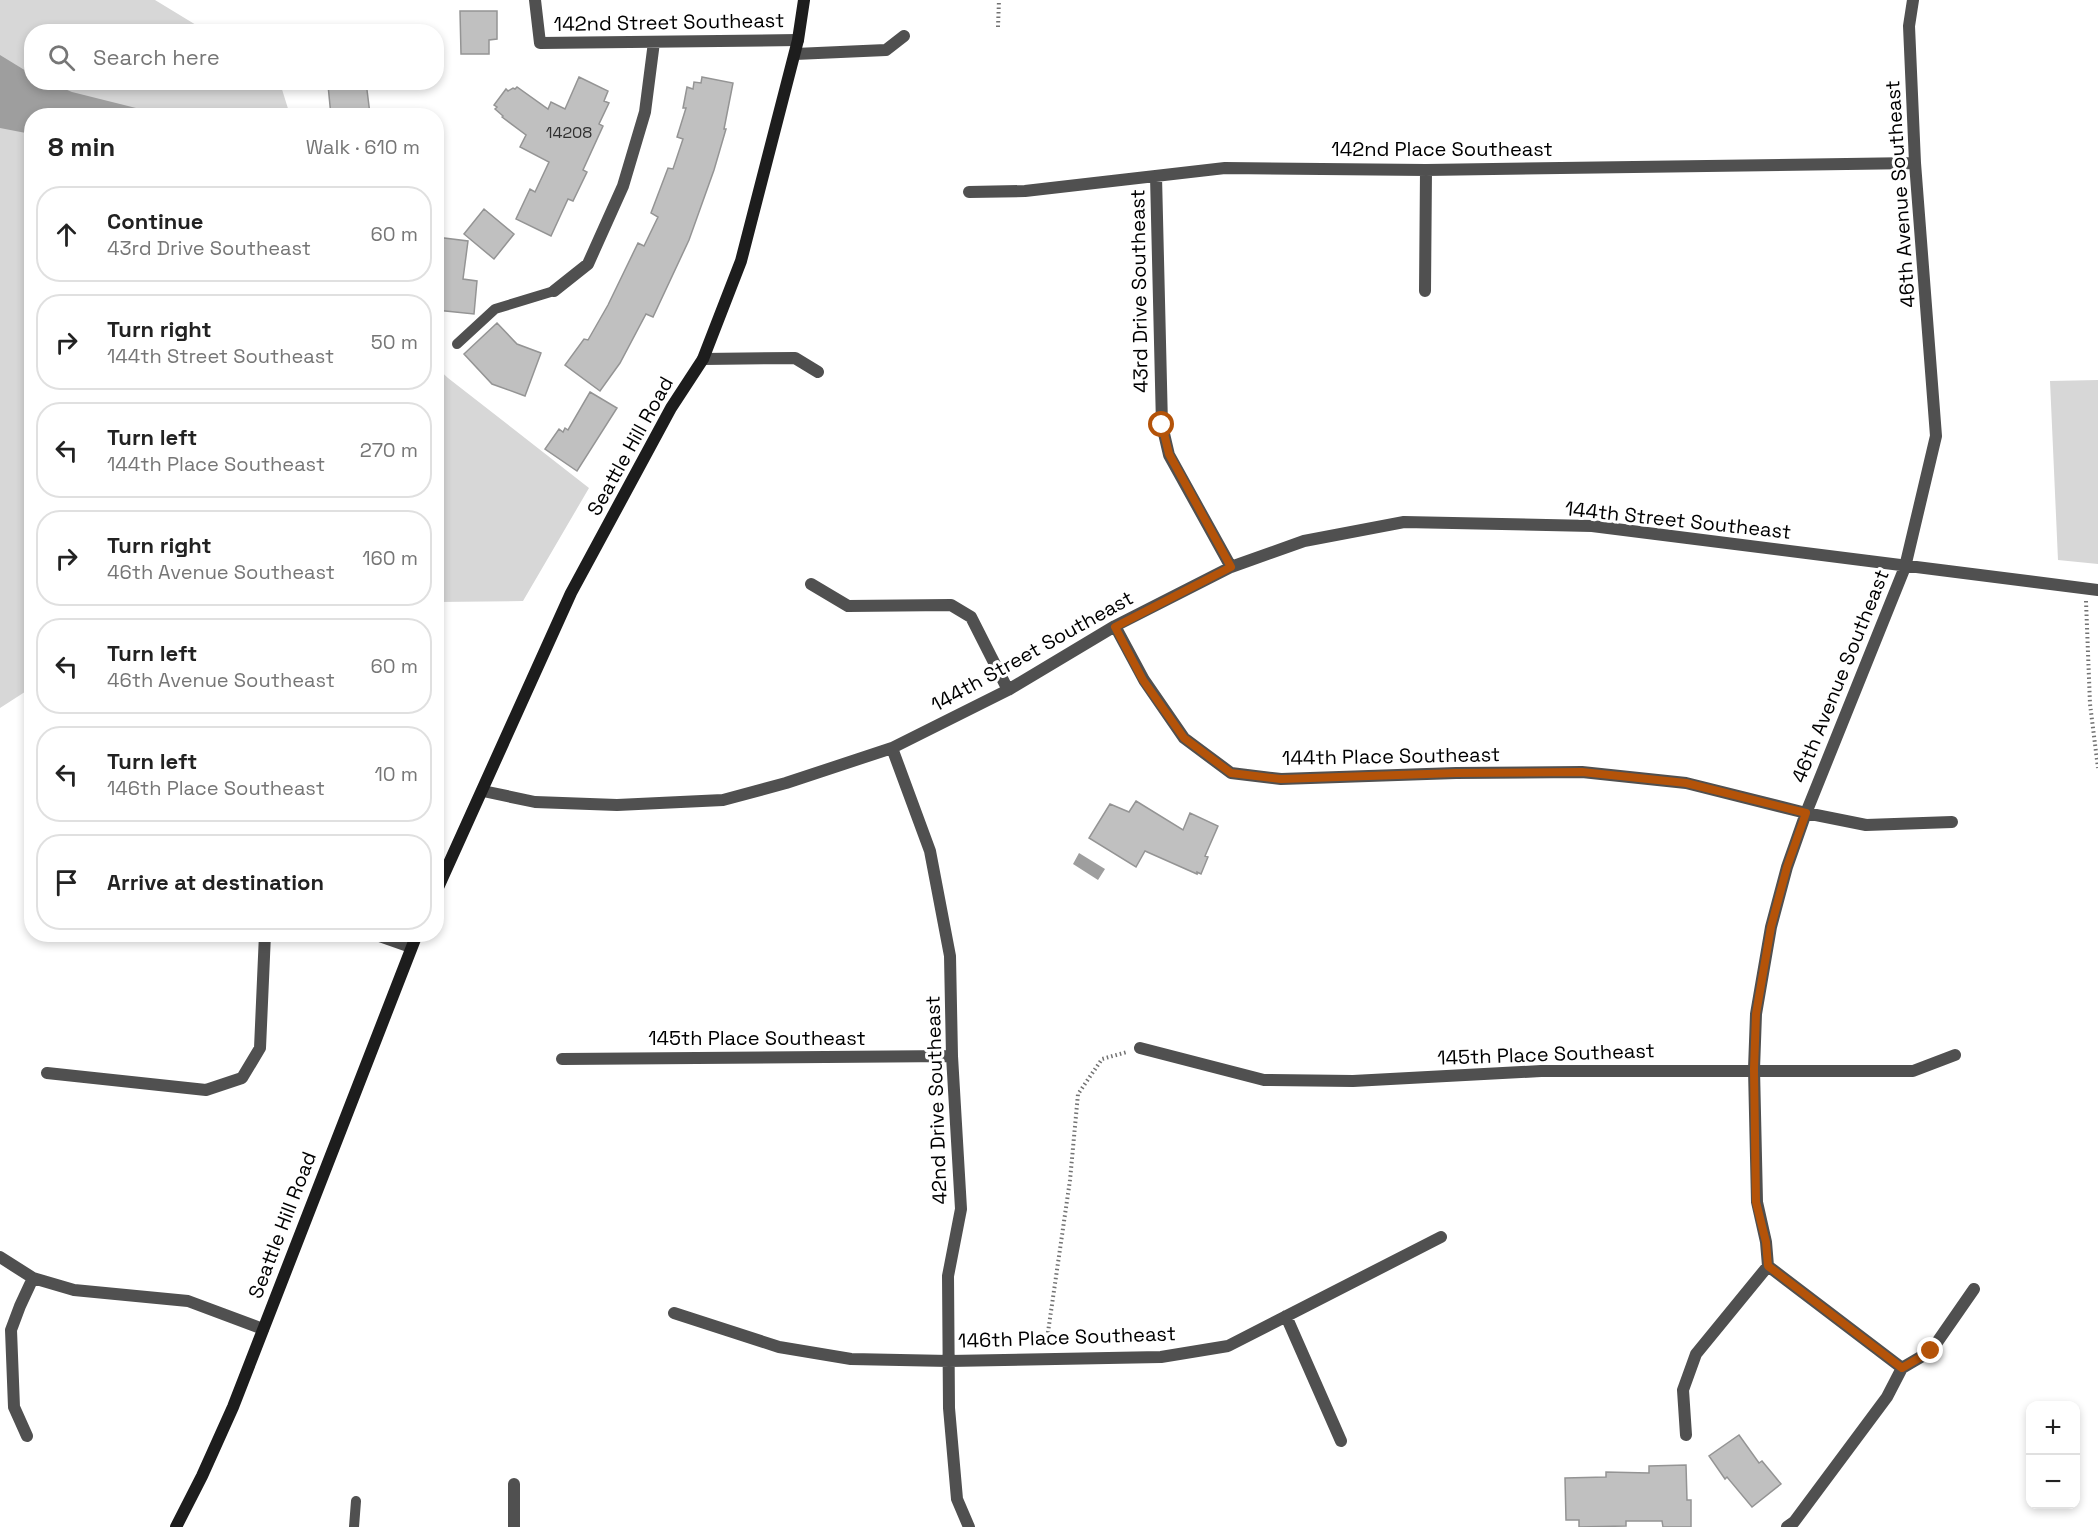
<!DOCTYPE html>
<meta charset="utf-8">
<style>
:root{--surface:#fff;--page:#f6f6f6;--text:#222;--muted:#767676;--line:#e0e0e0}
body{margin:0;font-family:"Space Grotesk",sans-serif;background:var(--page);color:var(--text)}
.controls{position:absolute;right:18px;bottom:18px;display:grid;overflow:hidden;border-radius:12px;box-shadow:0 3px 9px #0003}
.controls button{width:54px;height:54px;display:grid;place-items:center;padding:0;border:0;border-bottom:2px solid var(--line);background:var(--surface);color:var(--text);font:30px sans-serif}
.stop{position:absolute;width:18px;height:18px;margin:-14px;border:4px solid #b45309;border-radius:50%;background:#fff}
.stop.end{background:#b45309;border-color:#fff;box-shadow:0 2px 6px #0008}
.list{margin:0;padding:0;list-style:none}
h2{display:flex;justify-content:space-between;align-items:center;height:78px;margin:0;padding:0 24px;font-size:26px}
h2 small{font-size:20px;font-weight:400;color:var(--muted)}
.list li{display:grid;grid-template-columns:39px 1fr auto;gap:18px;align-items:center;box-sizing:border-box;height:96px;margin:0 12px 12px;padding:0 12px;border:2px solid var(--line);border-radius:24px}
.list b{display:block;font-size:22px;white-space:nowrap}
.list p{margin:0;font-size:20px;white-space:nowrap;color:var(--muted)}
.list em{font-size:20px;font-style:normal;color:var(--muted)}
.icon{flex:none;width:33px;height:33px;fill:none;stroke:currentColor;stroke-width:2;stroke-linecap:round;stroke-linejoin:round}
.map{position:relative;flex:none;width:2098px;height:1527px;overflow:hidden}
.search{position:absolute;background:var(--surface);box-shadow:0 3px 9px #0003;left:24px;top:24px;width:420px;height:66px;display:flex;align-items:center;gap:15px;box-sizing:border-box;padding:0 21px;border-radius:24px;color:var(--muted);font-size:22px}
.panel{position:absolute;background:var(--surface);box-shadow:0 3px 9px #0003;left:24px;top:108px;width:420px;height:834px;border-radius:24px}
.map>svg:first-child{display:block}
.green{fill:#d7d7d7}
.water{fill:#9e9e9e}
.building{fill:#c0c0c0;stroke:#949494;stroke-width:1.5}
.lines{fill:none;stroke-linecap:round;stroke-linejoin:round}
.path{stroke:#727272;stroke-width:4;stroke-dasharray:1.5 3;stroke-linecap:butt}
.lane{stroke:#505050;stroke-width:10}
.street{stroke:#505050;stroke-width:12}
.secondary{stroke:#1d1d1d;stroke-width:12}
.route{stroke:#b45309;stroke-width:8}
.labels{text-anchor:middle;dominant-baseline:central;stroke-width:6;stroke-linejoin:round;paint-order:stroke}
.number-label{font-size:16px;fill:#303030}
.street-label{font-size:20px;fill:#000;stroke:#fff}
</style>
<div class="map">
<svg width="2098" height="1527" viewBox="0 0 2098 1527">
<rect width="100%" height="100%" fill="#fff"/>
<!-- green -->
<path class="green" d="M 0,0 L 155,0 L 206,31 L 32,32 L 32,82 L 280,83 L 290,115 L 32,116 L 31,688 L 0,708 Z
M 436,367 L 448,378 L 589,488 L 523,601 L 437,602 Z
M 2098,380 L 2098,564 L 2058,560 L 2050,381 Z"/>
<!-- water -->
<path class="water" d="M 0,55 L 31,74 L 32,82 L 51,83 L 72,92 L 164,115 L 32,116 L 31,134 L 0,128 Z
M 1079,853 L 1105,869 L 1098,880 L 1073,864 Z"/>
<!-- building -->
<path class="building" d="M 460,11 L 497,11 L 497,39 L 489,40 L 489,54 L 461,54 Z
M 579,77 L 608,91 L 604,101 L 609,103 L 599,124 L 603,126 L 583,170 L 587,172 L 573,201 L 568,199 L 551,236 L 516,219 L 530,189 L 535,192 L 549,162 L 520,147 L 526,135 L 502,117 L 503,116 L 495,109 L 497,107 L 494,105 L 506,89 L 508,91 L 513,88 L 515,89 L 517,87 L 548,109 L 551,102 L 565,109 Z
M 702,77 L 733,83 L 724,129 L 726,129 L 714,170 L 689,240 L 653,317 L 646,314 L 620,363 L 600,391 L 565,365 L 584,339 L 588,340 L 608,305 L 638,243 L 644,246 L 658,217 L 651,213 L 668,168 L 673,169 L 683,139 L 677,137 L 686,108 L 683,108 L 687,87 L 693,89 L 694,82 L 701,83 Z
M 355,82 L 366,82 L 370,114 L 331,116 L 328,85 Z
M 484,209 L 514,234 L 494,259 L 464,234 Z
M 436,237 L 468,241 L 463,279 L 477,281 L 474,314 L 436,310 L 439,270 L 436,270 Z
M 497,323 L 517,344 L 541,353 L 525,396 L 492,384 L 464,354 Z
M 590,392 L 617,408 L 577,471 L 545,449 L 559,429 L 563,432 L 565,428 L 568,430 Z
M 1136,801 L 1183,830 L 1190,813 L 1218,826 L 1205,856 L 1208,857 L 1201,874 L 1197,872 L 1197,874 L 1145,851 L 1136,867 L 1089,838 L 1110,804 L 1129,812 Z
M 1739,1435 L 1759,1463 L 1762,1461 L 1781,1484 L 1752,1507 L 1727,1477 L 1725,1479 L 1709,1456 Z
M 1686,1465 L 1687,1500 L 1691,1500 L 1691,1527 L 1663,1527 L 1662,1521 L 1626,1521 L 1626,1526 L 1579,1527 L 1579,1520 L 1566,1520 L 1565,1478 L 1606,1477 L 1606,1472 L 1649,1473 L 1649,1466 Z"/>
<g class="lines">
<!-- path -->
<path class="path" d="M 998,27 L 999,0
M 2086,601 L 2090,704 L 2098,768
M 1046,1346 L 1070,1180 L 1078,1094 L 1102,1059 L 1127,1052"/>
<!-- lane -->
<path class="lane" d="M 457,344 L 495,309 L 554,291
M 354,1527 L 356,1501"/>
<!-- street -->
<path class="street" d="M 535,0 L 540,43 L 798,40
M 795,54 L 886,50 L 904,36
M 1156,176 L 1162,425 L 1169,455 L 1231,567
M 969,192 L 1025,191 L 1225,168 L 1426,170 L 1915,163
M 554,291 L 588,264 L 623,186 L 645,112 L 654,42
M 1425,291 L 1426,170
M 703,359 L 795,358 L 818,372
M 811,584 L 848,606 L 951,605 L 971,617 L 1008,690
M 1115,626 L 1144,680 L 1184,738 L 1231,773 L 1281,779 L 1456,773 L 1582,772 L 1686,783 L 1806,813 L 1866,825 L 1952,822
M 892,748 L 930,851 L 950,956 L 952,1056 L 961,1209 L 948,1276 L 949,1408 L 957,1499 L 969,1527
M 483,791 L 535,802 L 617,805 L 723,800 L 786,783 L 892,748 L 1008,690 L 1115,626 L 1231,567 L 1304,541 L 1404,522 L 1592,526 L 2098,590
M 374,934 L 411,947
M 1140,1048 L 1264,1080 L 1353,1081 L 1541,1071 L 1913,1071 L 1955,1055
M 562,1059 L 952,1056
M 47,1073 L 206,1090 L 242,1078 L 260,1048 L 265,934
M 0,1257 L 33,1278 L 74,1290 L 188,1301 L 263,1329
M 674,1313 L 779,1347 L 851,1359 L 949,1361 L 1161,1357 L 1228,1346 L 1441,1237
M 1286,1316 L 1341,1441
M 1902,1368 L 1768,1266 L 1766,1242 L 1757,1202 L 1754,1069 L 1756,1014 L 1771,927 L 1787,867 L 1806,813 L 1905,567 L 1936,436 L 1915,163 L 1909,26 L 1913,0
M 1902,1368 L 1931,1351 L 1974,1289
M 1686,1435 L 1683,1390 L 1696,1354 L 1768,1266
M 27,1436 L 14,1407 L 11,1330 L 20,1306 L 33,1278
M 514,1484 L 514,1527
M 1787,1527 L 1794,1522 L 1887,1397 L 1902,1368"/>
<!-- secondary -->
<path class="secondary" d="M 436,892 L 571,593 L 671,408 L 703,359 L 741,261 L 798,40 L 804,0
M 176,1527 L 202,1476 L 233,1407 L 417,934"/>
</g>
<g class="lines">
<!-- route -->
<path class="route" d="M 1162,425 L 1169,454 L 1231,567 L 1115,627 L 1143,680 L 1184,738 L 1231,773 L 1281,779 L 1456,773 L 1582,772 L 1686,783 L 1806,813 L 1787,867 L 1771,927 L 1756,1014 L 1754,1069 L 1756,1202 L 1766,1242 L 1768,1266 L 1902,1368 L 1931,1351"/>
</g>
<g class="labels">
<!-- number labels -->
<g class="number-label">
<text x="569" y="132">14208</text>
</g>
<!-- street labels -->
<g class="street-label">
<text transform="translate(669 22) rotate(-1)">142nd Street Southeast</text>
<text x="1442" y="149">142nd Place Southeast</text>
<text transform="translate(1900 194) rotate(-94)">46th Avenue Southeast</text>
<text transform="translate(1139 291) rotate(-91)">43rd Drive Southeast</text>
<text transform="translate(630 446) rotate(-61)">Seattle Hill Road</text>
<text transform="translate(1678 520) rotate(6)">144th Street Southeast</text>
<text transform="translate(1032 651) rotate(-29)">144th Street Southeast</text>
<text transform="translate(1840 676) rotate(-68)">46th Avenue Southeast</text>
<text transform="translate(1391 756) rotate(-1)">144th Place Southeast</text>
<text x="757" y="1038">145th Place Southeast</text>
<text transform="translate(1546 1054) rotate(-2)">145th Place Southeast</text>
<text transform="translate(936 1100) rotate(-92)">42nd Drive Southeast</text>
<text transform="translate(282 1225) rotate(-69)">Seattle Hill Road</text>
<text transform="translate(1067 1337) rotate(-2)">146th Place Southeast</text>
</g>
</g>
</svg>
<div class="controls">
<button>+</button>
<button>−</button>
</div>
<div class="stop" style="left:1162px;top:425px"></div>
<div class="stop end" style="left:1931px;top:1351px"></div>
<div class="search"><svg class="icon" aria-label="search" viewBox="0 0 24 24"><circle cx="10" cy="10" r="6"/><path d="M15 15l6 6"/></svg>Search here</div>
<section class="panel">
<h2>8 min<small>Walk · 610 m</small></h2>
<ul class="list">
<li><svg class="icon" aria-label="ahead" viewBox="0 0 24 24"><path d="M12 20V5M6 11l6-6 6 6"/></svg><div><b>Continue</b><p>43rd Drive Southeast</p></div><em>60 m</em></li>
<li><svg class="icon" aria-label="right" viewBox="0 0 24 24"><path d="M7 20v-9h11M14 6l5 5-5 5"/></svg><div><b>Turn right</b><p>144th Street Southeast</p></div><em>50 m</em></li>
<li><svg class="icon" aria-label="left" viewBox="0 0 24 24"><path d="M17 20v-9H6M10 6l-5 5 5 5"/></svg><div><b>Turn left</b><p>144th Place Southeast</p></div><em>270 m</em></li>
<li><svg class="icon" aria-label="right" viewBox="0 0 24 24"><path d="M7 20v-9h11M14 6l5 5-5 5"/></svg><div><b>Turn right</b><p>46th Avenue Southeast</p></div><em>160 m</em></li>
<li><svg class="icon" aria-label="left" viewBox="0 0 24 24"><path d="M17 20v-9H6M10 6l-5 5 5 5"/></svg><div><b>Turn left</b><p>46th Avenue Southeast</p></div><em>60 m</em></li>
<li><svg class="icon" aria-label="left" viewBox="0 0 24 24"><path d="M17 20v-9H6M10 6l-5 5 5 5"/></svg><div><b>Turn left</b><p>146th Place Southeast</p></div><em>10 m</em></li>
<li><svg class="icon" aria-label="arrive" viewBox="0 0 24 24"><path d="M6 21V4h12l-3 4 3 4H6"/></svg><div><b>Arrive at destination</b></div></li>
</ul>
</section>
</div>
